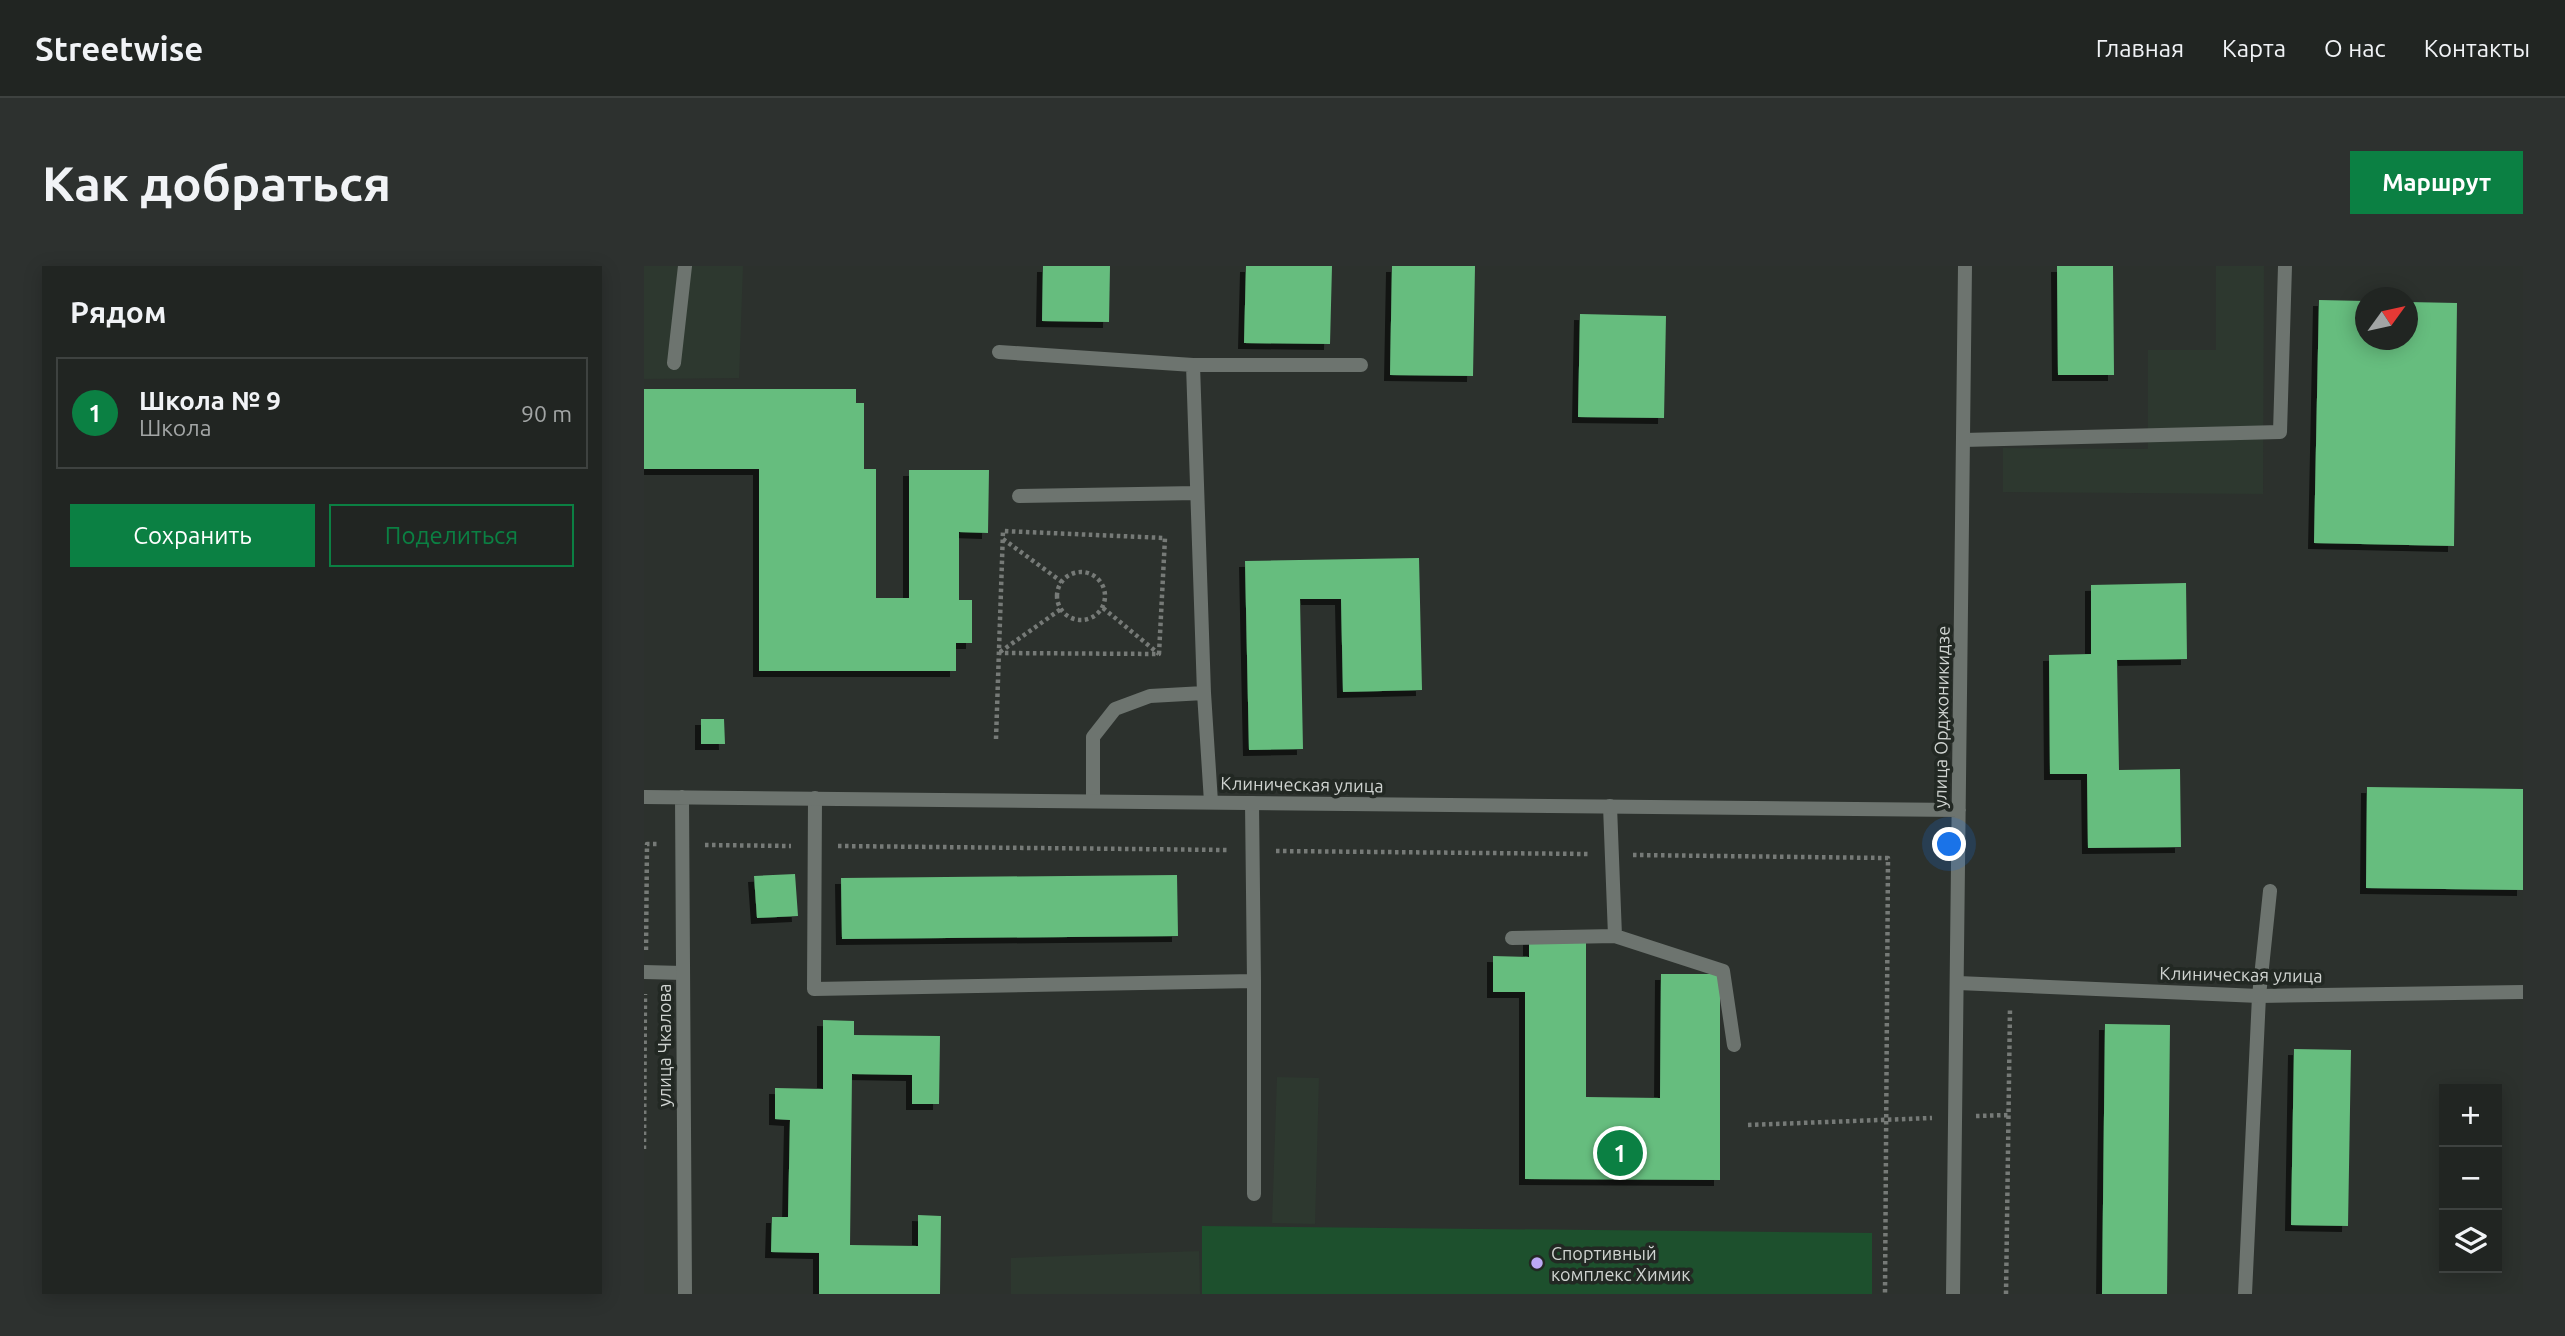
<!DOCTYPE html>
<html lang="ru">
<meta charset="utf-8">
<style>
:root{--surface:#212522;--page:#2d312f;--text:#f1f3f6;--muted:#a2a5a5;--line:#3e4240;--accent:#0b8043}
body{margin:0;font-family:Ubuntu,sans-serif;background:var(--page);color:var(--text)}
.controls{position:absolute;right:21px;bottom:21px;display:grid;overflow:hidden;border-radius:0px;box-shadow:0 4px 18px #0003}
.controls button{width:63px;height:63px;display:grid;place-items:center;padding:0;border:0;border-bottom:2px solid var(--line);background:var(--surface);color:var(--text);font:35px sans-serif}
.compass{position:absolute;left:1711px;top:21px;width:63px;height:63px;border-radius:50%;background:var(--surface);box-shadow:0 4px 18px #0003;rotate:57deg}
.you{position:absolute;left:1306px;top:579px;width:24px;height:24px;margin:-18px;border:5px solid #fff;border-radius:50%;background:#1a73e8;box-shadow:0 0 0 10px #1a73e833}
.badge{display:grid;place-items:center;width:46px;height:46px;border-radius:50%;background:var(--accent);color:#fff;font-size:23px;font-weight:700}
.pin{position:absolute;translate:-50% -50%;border:4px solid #fff;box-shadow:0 2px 7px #0006}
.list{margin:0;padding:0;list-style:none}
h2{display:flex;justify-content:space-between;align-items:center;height:91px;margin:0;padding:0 28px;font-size:30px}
h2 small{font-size:23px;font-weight:400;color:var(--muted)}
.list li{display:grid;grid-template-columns:46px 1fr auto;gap:21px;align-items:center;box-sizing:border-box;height:112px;margin:0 14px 14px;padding:0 14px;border:2px solid var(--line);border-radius:0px}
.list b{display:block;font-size:26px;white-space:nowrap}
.list p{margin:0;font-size:23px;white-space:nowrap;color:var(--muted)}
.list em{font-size:23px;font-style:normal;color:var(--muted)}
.actions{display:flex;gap:14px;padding:21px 28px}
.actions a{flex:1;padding:16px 0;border:2px solid var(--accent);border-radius:0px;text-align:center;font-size:24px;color:var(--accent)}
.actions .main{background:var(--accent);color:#fff}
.icon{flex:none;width:38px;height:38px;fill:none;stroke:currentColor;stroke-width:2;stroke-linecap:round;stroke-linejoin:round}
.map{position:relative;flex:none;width:1879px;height:1028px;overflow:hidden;border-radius:0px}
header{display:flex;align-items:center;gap:42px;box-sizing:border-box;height:98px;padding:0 35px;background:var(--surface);border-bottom:2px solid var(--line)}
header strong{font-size:33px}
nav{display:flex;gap:38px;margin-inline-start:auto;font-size:24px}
.intro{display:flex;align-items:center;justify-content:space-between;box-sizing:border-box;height:168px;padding:0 42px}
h1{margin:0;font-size:49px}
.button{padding:18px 32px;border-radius:0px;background:var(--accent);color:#fff;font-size:24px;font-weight:700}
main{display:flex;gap:42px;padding:0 42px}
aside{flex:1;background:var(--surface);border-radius:0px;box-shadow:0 4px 18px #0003}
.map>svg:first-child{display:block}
.built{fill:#2d382f}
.green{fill:#1d502d}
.building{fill:#66bd7e;filter:url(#shadow)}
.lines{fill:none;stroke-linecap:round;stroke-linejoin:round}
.path{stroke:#767a77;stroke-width:4.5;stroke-dasharray:3.5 3.5;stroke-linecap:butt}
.service{stroke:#6d746f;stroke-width:14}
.minor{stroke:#6d746f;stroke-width:14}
.poi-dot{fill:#bda9f5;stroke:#222823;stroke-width:2.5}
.labels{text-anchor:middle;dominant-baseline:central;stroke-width:7;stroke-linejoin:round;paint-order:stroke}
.street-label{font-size:18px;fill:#cfd3d0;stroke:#222823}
.poi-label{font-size:18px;fill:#cfd3d0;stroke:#222823;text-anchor:start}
</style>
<header>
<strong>Streetwise</strong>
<nav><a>Главная</a><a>Карта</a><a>О нас</a><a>Контакты</a></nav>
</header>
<div class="intro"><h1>Как добраться</h1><a class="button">Маршрут</a></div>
<main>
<aside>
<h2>Рядом<small></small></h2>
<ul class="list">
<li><span class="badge">1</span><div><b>Школа № 9</b><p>Школа</p></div><em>90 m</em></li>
</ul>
<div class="actions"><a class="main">Сохранить</a><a>Поделиться</a></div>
</aside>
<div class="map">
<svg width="1879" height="1028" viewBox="0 0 1879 1028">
<defs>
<filter id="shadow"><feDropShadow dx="-6" dy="6" stdDeviation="0" flood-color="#0009"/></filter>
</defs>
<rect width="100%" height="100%" fill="#2c312d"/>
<!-- built -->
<path class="built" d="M 0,0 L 99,0 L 95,112 L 0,113 Z
M 1572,0 L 1620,0 L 1619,228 L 1359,226 L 1359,182 L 1504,183 L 1504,84 L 1572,84 Z
M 633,811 L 675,812 L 671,958 L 628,957 Z
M 555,985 L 556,1028 L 367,1028 L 367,992 Z"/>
<!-- green -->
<path class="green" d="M 558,960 L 1228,967 L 1228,1028 L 558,1028 Z"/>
<!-- building -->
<path class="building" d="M 399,0 L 466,0 L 465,56 L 398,55 Z
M 602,0 L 688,0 L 686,78 L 600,77 Z
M 748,0 L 831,0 L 829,110 L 746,109 Z
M 1413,0 L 1469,0 L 1470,109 L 1414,109 Z
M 1675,34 L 1722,35 L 1722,74 L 1764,74 L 1764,36 L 1813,37 L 1810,280 L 1670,277 Z
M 936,48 L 1022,50 L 1020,152 L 934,151 Z
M 0,123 L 212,123 L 212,137 L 220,137 L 220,203 L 232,203 L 232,332 L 265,332 L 265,204 L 345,204 L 344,267 L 315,266 L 315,334 L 328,334 L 328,377 L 312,377 L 312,405 L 115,405 L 115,203 L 0,203 Z
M 775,292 L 778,424 L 699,426 L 697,333 L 656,333 L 659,483 L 605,484 L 601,295 Z
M 1542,317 L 1543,393 L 1473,394 L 1475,504 L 1536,503 L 1537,581 L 1444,582 L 1443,508 L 1406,508 L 1405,389 L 1447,388 L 1447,319 Z
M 57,453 L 80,453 L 81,478 L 57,478 Z
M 1723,521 L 1879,523 L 1879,624 L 1722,622 Z
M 151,608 L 154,650 L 113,652 L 110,610 Z
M 533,609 L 534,670 L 198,673 L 197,612 Z
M 885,673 L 942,673 L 942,831 L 1016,832 L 1017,708 L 1076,708 L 1076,914 L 881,913 L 881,726 L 849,726 L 849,690 L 885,691 Z
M 179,754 L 210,755 L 210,769 L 296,770 L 295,838 L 268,838 L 268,809 L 208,808 L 206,979 L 274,980 L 274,949 L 297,950 L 296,1028 L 175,1028 L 175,987 L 127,986 L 128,951 L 144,951 L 146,854 L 131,853 L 131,822 L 179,823 Z
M 1461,758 L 1526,759 L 1523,1028 L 1458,1028 Z
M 1650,783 L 1707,784 L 1704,960 L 1647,959 Z"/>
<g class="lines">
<!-- path -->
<path class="path" d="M 359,273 L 418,316
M413 330a24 24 0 1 1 48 0a24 24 0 1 1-48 0Z
M 459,342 L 515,388
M 356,386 L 417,343
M 352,473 L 359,265 L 521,272 L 515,388 L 355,387
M 61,579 L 147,580
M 194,580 L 584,584
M 632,585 L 945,588
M 989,589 L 1244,592 L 1241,1028
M 2,684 L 3,578 L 14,578
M 1332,850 L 1365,849
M 1104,859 L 1288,852
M 0,883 L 1,728
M 1362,1028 L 1366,742"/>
<!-- service -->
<path class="service" d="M 355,86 L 549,99
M 30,97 L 41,0
M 1319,174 L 1636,166 L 1641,0
M 375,230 L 553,227
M 171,532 L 170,723 L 610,715 L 608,537
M 449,535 L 449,471 L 471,443 L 506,430 L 560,427
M 567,536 L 560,427 L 549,99 L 717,99
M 971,670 L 1079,705 L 1090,779
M 868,672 L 971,670 L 966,540
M 0,706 L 39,707
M 610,928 L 610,715
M 1601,1028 L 1615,730 L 1626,625"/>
<!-- minor -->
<path class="minor" d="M 0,531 L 1315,544
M 38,531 L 41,1028
M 1314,717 L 1615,730 L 1879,726
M 1309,1028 L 1321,0"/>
</g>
<!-- markers -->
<circle class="poi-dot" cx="893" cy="997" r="7"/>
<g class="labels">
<!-- street labels -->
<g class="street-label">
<text transform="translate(1297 451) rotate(-89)">улица Орджоникидзе</text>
<text transform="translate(658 518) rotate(1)">Клиническая улица</text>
<text transform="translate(1597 708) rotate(1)">Клиническая улица</text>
<text transform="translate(20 779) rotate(-90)">улица Чкалова</text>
</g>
<!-- poi labels -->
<g class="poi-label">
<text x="907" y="987">Спортивный<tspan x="907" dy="21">комплекс Химик</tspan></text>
</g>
</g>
</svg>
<div class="controls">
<button>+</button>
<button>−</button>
<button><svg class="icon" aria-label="layers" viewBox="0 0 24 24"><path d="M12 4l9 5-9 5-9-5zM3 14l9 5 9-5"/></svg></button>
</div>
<svg class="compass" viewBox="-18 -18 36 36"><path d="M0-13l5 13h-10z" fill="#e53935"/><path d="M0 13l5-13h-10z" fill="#a2a5a5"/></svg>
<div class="you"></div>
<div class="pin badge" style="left:976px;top:887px">1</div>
</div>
</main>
